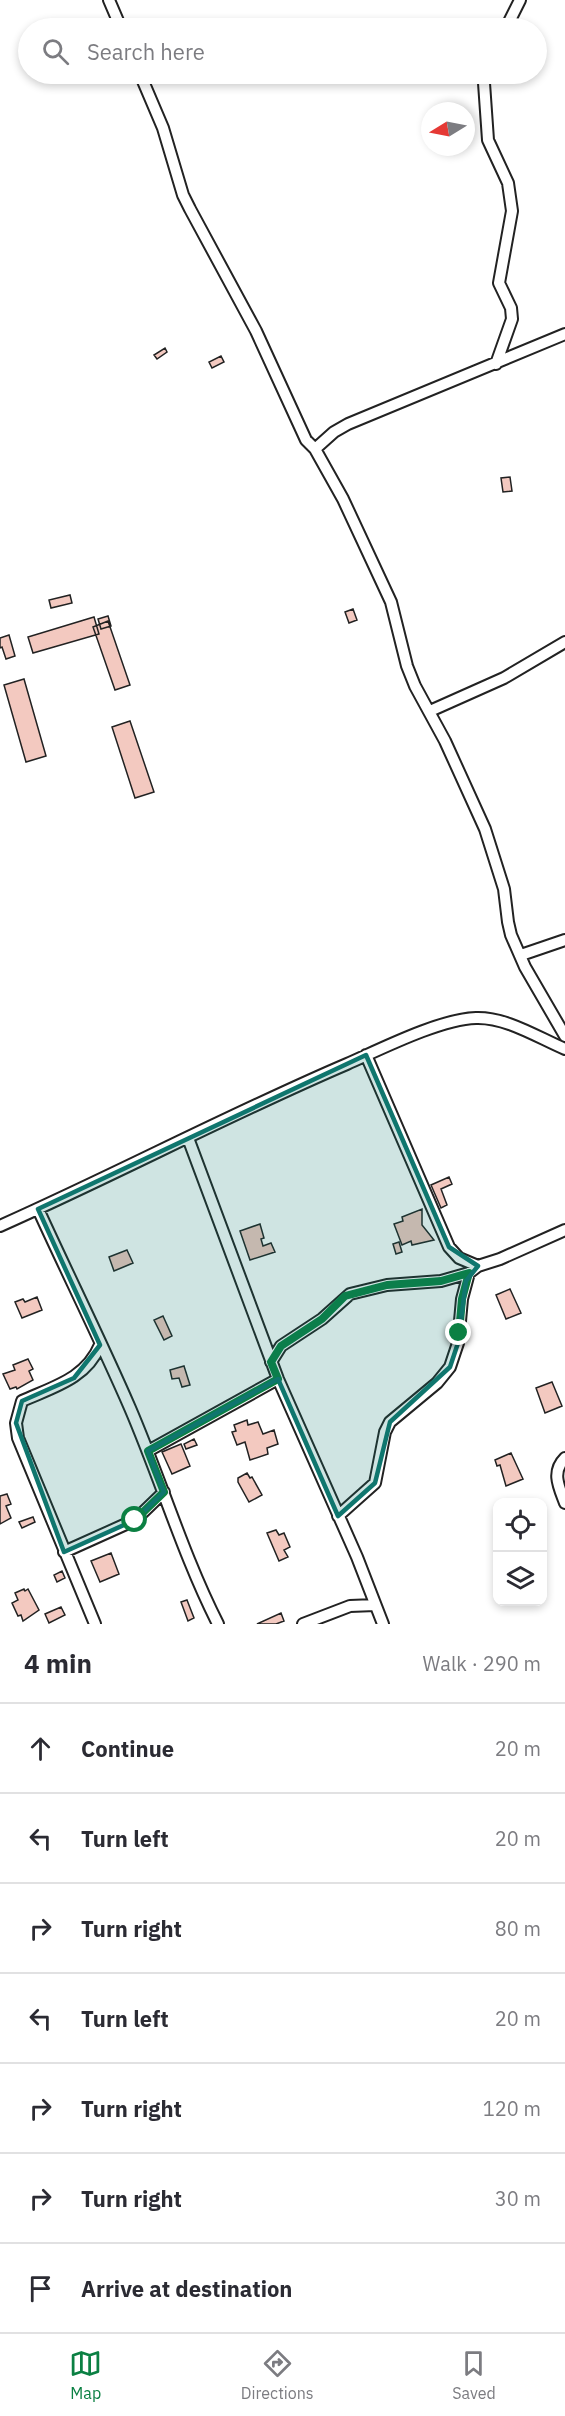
<!DOCTYPE html>
<meta charset="utf-8">
<style>
:root{--surface:#fff;--page:#f7f7f7;--text:#2b2b33;--muted:#7c7c81;--line:#e1e1e2;--accent:#0b8043}
body{margin:0;font-family:"IBM Plex Sans",sans-serif;background:var(--page);color:var(--text)}
.controls{position:absolute;right:18px;bottom:18px;display:grid;overflow:hidden;border-radius:12px;box-shadow:0 3px 9px #0003}
.controls button{width:54px;height:54px;display:grid;place-items:center;padding:0;border:0;border-bottom:2px solid var(--line);background:var(--surface);color:var(--text);font:30px sans-serif}
.compass{position:absolute;left:421px;top:102px;width:54px;height:54px;border-radius:50%;background:var(--surface);box-shadow:0 3px 9px #0003;rotate:260deg}
.stop{position:absolute;width:18px;height:18px;margin:-14px;border:4px solid #0b8043;border-radius:50%;background:#fff}
.stop.end{background:#0b8043;border-color:#fff;box-shadow:0 2px 6px #0008}
.list{margin:0;padding:0;list-style:none}
h2{display:flex;justify-content:space-between;align-items:center;height:78px;margin:0;padding:0 24px;font-size:26px}
h2 small{font-size:20px;font-weight:400;color:var(--muted)}
.list li{display:grid;grid-template-columns:39px 1fr auto;gap:18px;align-items:center;box-sizing:border-box;height:90px;padding:0 24px;border-top:2px solid var(--line)}
.list b{display:block;font-size:22px;white-space:nowrap}
.list em{font-size:20px;font-style:normal;color:var(--muted)}
.icon{flex:none;width:33px;height:33px;fill:none;stroke:currentColor;stroke-width:2;stroke-linecap:round;stroke-linejoin:round}
.map{position:relative;flex:none;width:565px;height:1624px;overflow:hidden}
.search{position:absolute;background:var(--surface);box-shadow:0 3px 9px #0003;left:18px;right:18px;top:18px;height:66px;display:flex;align-items:center;gap:15px;box-sizing:border-box;padding:0 21px;border-radius:33px;color:var(--muted);font-size:22px}
.sheet{height:708px;background:var(--surface)}
nav{display:flex;justify-content:space-around;align-items:center;box-sizing:border-box;height:84px;border-top:2px solid var(--line);background:var(--surface);font-size:16px;color:var(--muted)}
nav a{display:grid;justify-items:center;gap:3px}
nav .on{color:var(--accent)}
.map>svg:first-child{display:block}
.building{fill:#f3c9c0;stroke:#222;stroke-width:1.5}
.lines{fill:none;stroke-linecap:round;stroke-linejoin:round}
.street-casing{stroke:#222;stroke-width:14}
.street{stroke:#fff;stroke-width:10}
.route{stroke:#0b8043;stroke-width:8}
.marked{fill:#0f766e;fill-opacity:0.2;stroke:#0f766e;stroke-width:4.5;stroke-linejoin:round}
</style>
<div class="map">
<svg width="565" height="1624" viewBox="0 0 565 1624">
<rect width="100%" height="100%" fill="#fff"/>
<!-- building -->
<path class="building" d="M 165,348 L 167,352 L 157,359 L 154,355 Z
M 221,356 L 224,362 L 212,368 L 209,362 Z
M 510,477 L 512,491 L 503,492 L 501,478 Z
M 70,595 L 72,603 L 51,608 L 49,600 Z
M 353,609 L 357,620 L 349,623 L 345,612 Z
M 108,616 L 111,626 L 101,629 L 98,619 Z
M 94,617 L 99,634 L 33,653 L 28,637 Z
M 108,621 L 130,685 L 115,690 L 93,627 Z
M 9,635 L 15,656 L 6,659 L 2,647 L 0,648 L 0,638 Z
M 24,679 L 46,756 L 26,762 L 4,685 Z
M 130,721 L 154,792 L 135,798 L 112,727 Z
M 449,1177 L 452,1184 L 441,1189 L 447,1205 L 441,1208 L 431,1185 Z
M 422,1209 L 422,1225 L 434,1240 L 412,1245 L 411,1241 L 402,1245 L 394,1224 L 403,1221 L 402,1217 Z
M 260,1224 L 264,1238 L 261,1239 L 263,1246 L 271,1243 L 275,1252 L 250,1260 L 240,1231 Z
M 399,1242 L 402,1252 L 396,1254 L 393,1244 Z
M 127,1250 L 133,1263 L 114,1271 L 109,1257 Z
M 510,1289 L 521,1313 L 506,1319 L 496,1295 Z
M 37,1297 L 42,1310 L 22,1318 L 15,1302 L 23,1299 L 25,1302 Z
M 163,1316 L 172,1336 L 164,1340 L 154,1320 Z
M 28,1359 L 33,1369 L 29,1371 L 33,1380 L 17,1389 L 16,1387 L 10,1389 L 3,1374 L 15,1370 L 13,1365 Z
M 184,1366 L 190,1385 L 182,1387 L 179,1378 L 172,1379 L 170,1370 Z
M 552,1382 L 562,1406 L 545,1413 L 536,1388 Z
M 247,1420 L 248,1425 L 258,1422 L 263,1434 L 274,1430 L 278,1444 L 267,1448 L 268,1454 L 250,1460 L 245,1442 L 237,1445 L 232,1432 L 236,1431 L 234,1425 Z
M 194,1439 L 197,1445 L 186,1449 L 184,1444 Z
M 181,1444 L 190,1466 L 172,1474 L 162,1452 Z
M 511,1453 L 523,1479 L 506,1486 L 500,1465 L 497,1466 L 495,1460 Z
M 247,1473 L 250,1478 L 252,1477 L 262,1495 L 249,1502 L 238,1482 L 238,1478 Z
M 7,1494 L 11,1504 L 6,1506 L 11,1518 L 0,1524 L 0,1496 Z
M 33,1517 L 35,1522 L 22,1528 L 19,1522 Z
M 276,1530 L 279,1535 L 284,1533 L 290,1547 L 284,1550 L 288,1557 L 279,1561 L 267,1533 Z
M 111,1553 L 119,1574 L 100,1582 L 91,1561 Z
M 62,1571 L 65,1578 L 57,1582 L 54,1575 Z
M 24,1589 L 25,1591 L 28,1589 L 39,1610 L 23,1621 L 21,1615 L 18,1616 L 12,1603 L 18,1600 L 15,1593 Z
M 187,1600 L 194,1618 L 188,1621 L 181,1602 Z
M 61,1607 L 65,1615 L 49,1623 L 45,1614 Z
M 281,1613 L 284,1621 L 276,1624 L 257,1624 Z"/>
<g class="lines">
<!-- street casing -->
<g class="street-casing">
<path id="street" d="M 109,0 L 121,28
M 506,28 L 520,0
M 140,74 L 163,128 L 183,195 L 190,209 L 256,331 L 306,440 L 315,449 L 343,499 L 391,602 L 407,666 L 415,686 L 445,741 L 485,829 L 504,889 L 508,922 L 511,935 L 525,967 L 565,1036
M 486,74 L 484,83 L 488,140 L 508,183 L 512,211 L 499,283 L 511,308 L 512,319 L 496,364
M 315,449 L 334,432 L 348,424 L 565,334
M 430,711 L 504,678 L 565,642
M 521,955 L 565,940
M 366,1055 L 449,1247 L 459,1258 L 478,1266
M 188,1138 L 278,1379 L 357,1557 L 383,1624
M 38,1209 C 68,1275 101,1341 130,1408 C 161,1480 183,1555 218,1624
M 0,1226 C 117,1174 230,1114 347,1064 C 381,1049 440,1019 476,1018 C 506,1017 537,1037 565,1049
M 271,1362 L 281,1346 L 322,1319 L 350,1294 L 387,1285 L 441,1281 L 469,1273
M 148,1451 L 278,1379
M 565,1458 C 551,1472 559,1487 565,1503
M 338,1516 L 375,1483 L 385,1432 L 390,1422 L 437,1383 L 450,1367 L 458,1343 L 462,1299 L 469,1273 L 478,1266 L 500,1259 L 565,1230
M 64,1552 L 135,1520 L 164,1492
M 95,1624 L 18,1438 L 16,1423 L 22,1401 C 53,1387 86,1379 100,1345
M 303,1624 L 350,1606 L 375,1605"/>
</g>
<!-- street -->
<use href="#street" class="street"/>
</g>
<g class="lines">
<!-- route -->
<path class="route" d="M 135,1520 L 164,1492 L 148,1451 L 278,1379 L 271,1362 L 281,1346 L 322,1319 L 345,1296 L 387,1285 L 441,1281 L 469,1273 L 462,1299 L 459,1333"/>
</g>
<!-- marked area -->
<path class="marked" d="M 366,1055 L 449,1247 L 478,1266 L 466,1281 L 458,1343 L 450,1367 L 390,1422 L 375,1483 L 338,1516 L 278,1379 L 148,1451 L 164,1492 L 135,1520 L 64,1552 L 16,1423 L 22,1401 L 74,1378 L 100,1345 L 38,1209 Z"/>
</svg>
<div class="controls">
<button><svg class="icon" aria-label="locate" viewBox="0 0 24 24"><circle cx="12" cy="12" r="6"/><path d="M12 2v4M12 18v4M2 12h4M18 12h4"/></svg></button>
<button><svg class="icon" aria-label="layers" viewBox="0 0 24 24"><path d="M12 4l9 5-9 5-9-5zM3 14l9 5 9-5"/></svg></button>
</div>
<svg class="compass" viewBox="-18 -18 36 36"><path d="M0-13l5 13h-10z" fill="#e53935"/><path d="M0 13l5-13h-10z" fill="#7c7c81"/></svg>
<div class="stop" style="left:135px;top:1520px"></div>
<div class="stop end" style="left:459px;top:1333px"></div>
<div class="search"><svg class="icon" aria-label="search" viewBox="0 0 24 24"><circle cx="10" cy="10" r="6"/><path d="M15 15l6 6"/></svg>Search here</div>
</div>
<section class="sheet">
<h2>4 min<small>Walk · 290 m</small></h2>
<ul class="list">
<li><svg class="icon" aria-label="ahead" viewBox="0 0 24 24"><path d="M12 20V5M6 11l6-6 6 6"/></svg><div><b>Continue</b></div><em>20 m</em></li>
<li><svg class="icon" aria-label="left" viewBox="0 0 24 24"><path d="M17 20v-9H6M10 6l-5 5 5 5"/></svg><div><b>Turn left</b></div><em>20 m</em></li>
<li><svg class="icon" aria-label="right" viewBox="0 0 24 24"><path d="M7 20v-9h11M14 6l5 5-5 5"/></svg><div><b>Turn right</b></div><em>80 m</em></li>
<li><svg class="icon" aria-label="left" viewBox="0 0 24 24"><path d="M17 20v-9H6M10 6l-5 5 5 5"/></svg><div><b>Turn left</b></div><em>20 m</em></li>
<li><svg class="icon" aria-label="right" viewBox="0 0 24 24"><path d="M7 20v-9h11M14 6l5 5-5 5"/></svg><div><b>Turn right</b></div><em>120 m</em></li>
<li><svg class="icon" aria-label="right" viewBox="0 0 24 24"><path d="M7 20v-9h11M14 6l5 5-5 5"/></svg><div><b>Turn right</b></div><em>30 m</em></li>
<li><svg class="icon" aria-label="arrive" viewBox="0 0 24 24"><path d="M6 21V4h12l-3 4 3 4H6"/></svg><div><b>Arrive at destination</b></div></li>
</ul>
</section>
<nav>
<a class="on"><svg class="icon" aria-label="map" viewBox="0 0 24 24"><path d="M3 6l6-2 6 2 6-2v14l-6 2-6-2-6 2zM9 4v14M15 6v14"/></svg>Map</a>
<a><svg class="icon" aria-label="directions" viewBox="0 0 24 24"><path d="M12 3l9 9-9 9-9-9zM9 14v-3h6M13 9l2 2-2 2"/></svg>Directions</a>
<a><svg class="icon" aria-label="saved" viewBox="0 0 24 24"><path d="M7 4h10v16l-5-4-5 4z"/></svg>Saved</a>
</nav>
